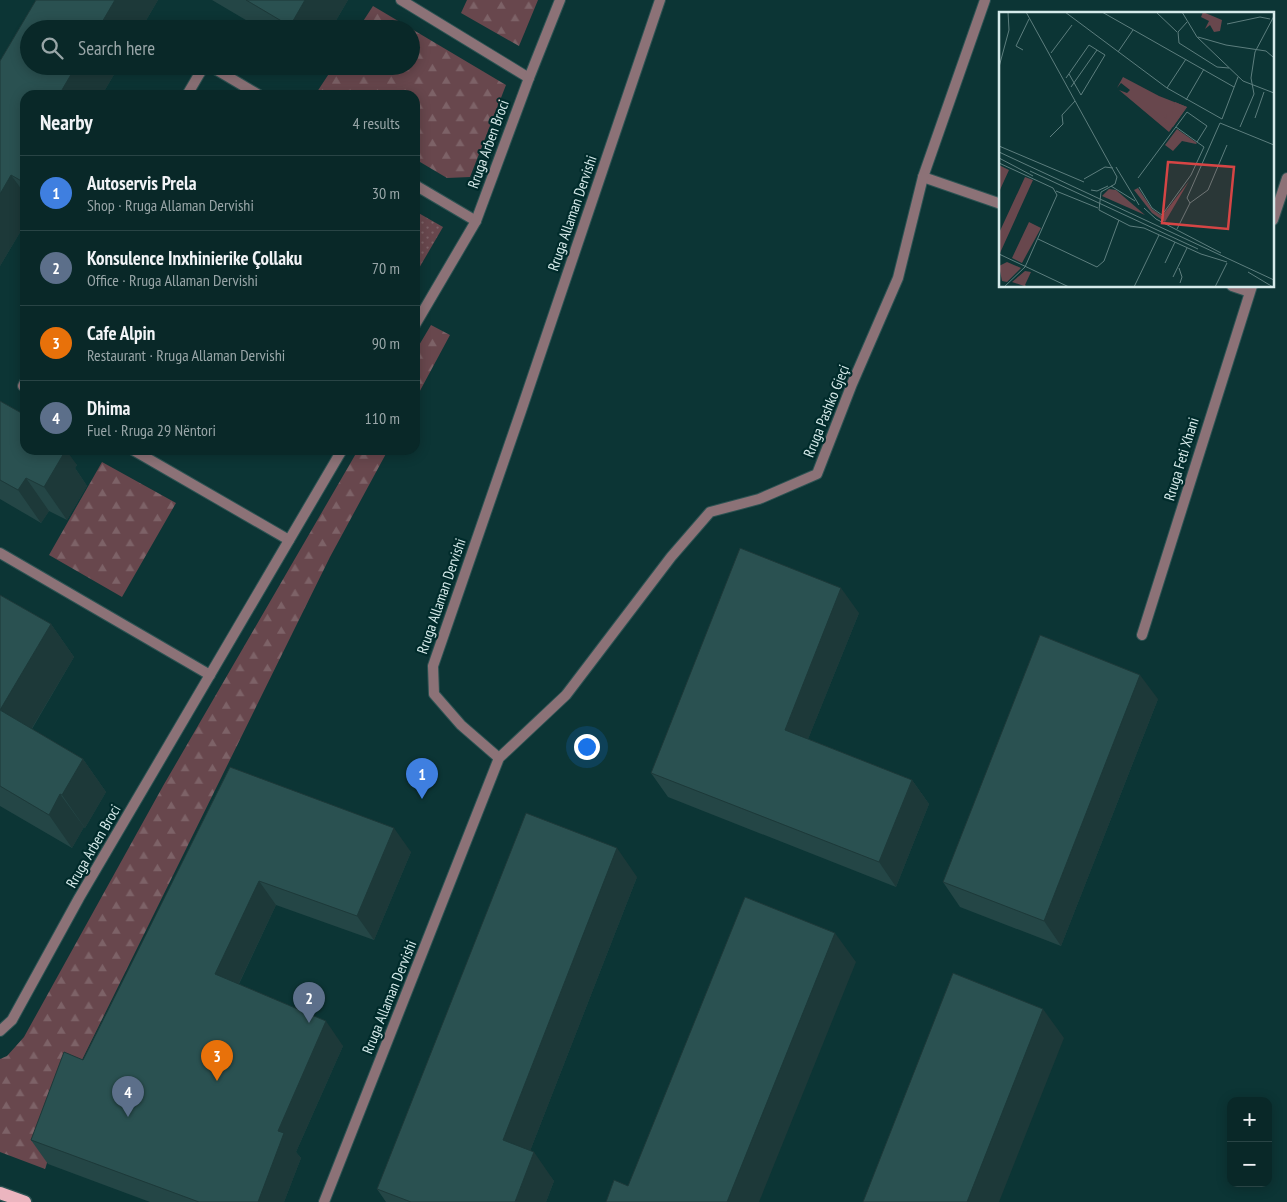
<!DOCTYPE html>
<meta charset="utf-8">
<style>
:root{--surface:#092828;--page:#173434;--text:#f1f3f6;--muted:#99a6a8;--line:#294445;--accent:#db2777}
body{margin:0;font-family:"PT Sans Narrow",sans-serif;background:var(--page);color:var(--text)}
.controls{position:absolute;right:15px;bottom:15px;display:grid;overflow:hidden;border-radius:10px;box-shadow:0 2px 12px #0003}
.controls button{width:45px;height:45px;display:grid;place-items:center;padding:0;border:0;border-bottom:1px solid var(--line);background:var(--surface);color:var(--text);font:25px sans-serif}
.you{position:absolute;left:586px;top:746px;width:18px;height:18px;margin:-12px;border:4px solid #fff;border-radius:50%;background:#1a73e8;box-shadow:0 0 0 8px #1a73e833}
.badge{display:grid;place-items:center;width:32px;height:32px;border-radius:50%;background:var(--accent);color:#fff;font-size:16px;font-weight:700}
.pin{position:absolute;translate:-50% -41px;filter:drop-shadow(0 1px 2px #0008)}
.pin::after{content:'';position:absolute;top:26px;width:18px;height:15px;background:inherit;clip-path:polygon(0 0,100% 0,50% 100%)}
.list{margin:0;padding:0;list-style:none}
h2{display:flex;justify-content:space-between;align-items:center;height:65px;margin:0;padding:0 20px;font-size:21px}
h2 small{font-size:16px;font-weight:400;color:var(--muted)}
.list li{display:grid;grid-template-columns:32px 1fr auto;gap:15px;align-items:center;box-sizing:border-box;height:75px;padding:0 20px;border-top:1px solid var(--line)}
.list b{display:block;font-size:19px;white-space:nowrap}
.list p{margin:0;font-size:16px;white-space:nowrap;color:var(--muted)}
.list em{font-size:16px;font-style:normal;color:var(--muted)}
.icon{flex:none;width:28px;height:28px;fill:none;stroke:currentColor;stroke-width:2;stroke-linecap:round;stroke-linejoin:round}
.map{position:relative;flex:none;width:1287px;height:1202px;overflow:hidden}
.search{position:absolute;background:var(--surface);box-shadow:0 2px 12px #0003;left:20px;top:20px;width:400px;height:55px;display:flex;align-items:center;gap:12px;box-sizing:border-box;padding:0 18px;border-radius:28px;color:var(--muted);font-size:19px}
.panel{position:absolute;background:var(--surface);box-shadow:0 2px 12px #0003;left:20px;top:90px;width:400px;height:365px;border-radius:15px}
.map>svg:first-child{display:block}
.forest{fill:url(#forest-firs)}
.park{fill:url(#park-dots)}
.lines{fill:none;stroke-linecap:round;stroke-linejoin:round}
.lane-casing{stroke:#2c5252;stroke-width:12}
.street-casing{stroke:#2c5252;stroke-width:12}
.primary-casing{stroke:#2c5252;stroke-width:15}
.lane{stroke:#8c7277;stroke-width:10}
.street{stroke:#8c7277;stroke-width:10}
.primary{stroke:#ebb5bf;stroke-width:12}
.wall{fill:#244646}
.shaded-wall{fill:#1d3939}
.building{fill:#2a5151;stroke:#1d3939}
.labels{text-anchor:middle;dominant-baseline:central;stroke-width:4.5;stroke-linejoin:round;paint-order:stroke}
.street-label{font-size:15px;fill:#d6ebeb;stroke:#002b2b}
.inset-road{fill:none;stroke:#5d7e7e;stroke-width:1}
.view{fill:#d64545;fill-opacity:0.15;stroke:#d64545;stroke-width:2.5}
.inset-edge{fill:none;stroke:#d6ebeb;stroke-width:2.5}
</style>
<div class="map">
<svg width="1287" height="1202" viewBox="0 0 1287 1202">
<defs>
<pattern id="forest-firs" width="22" height="20" patternUnits="userSpaceOnUse" patternTransform="scale(1.25)"><rect width="22" height="20" fill="#68474d"/><path d="M5 1l3.5 6h-7zM16 11l3.5 6h-7z" fill="#7d6267"/></pattern>
<pattern id="park-dots" width="8" height="8" patternUnits="userSpaceOnUse" patternTransform="scale(1.25)"><rect width="8" height="8" fill="#68474d"/><path d="M2 2h.1M6 6h.1" fill="none" stroke="#7d6267" stroke-width="1.8" stroke-linecap="round"/></pattern>
</defs>
<rect width="100%" height="100%" fill="#0c3535"/>
<!-- forest -->
<path class="forest" d="M 467,0 L 538,0 L 519,46 L 461,13 Z
M 373,6 L 506,85 L 470,177 L 447,178 L 415,159 L 415,95 L 315,95 L 334,66 L 411,66 L 411,29 L 358,29 Z
M 431,325 L 450,335 L 415,400 L 415,352 Z
M 358,450 L 388,450 L 330,557 L 79,1066 L 45,1169 L 0,1152 L 0,1059 L 7,1056 L 24,1037 L 163,786 Z
M 102,462 L 176,503 L 122,597 L 49,555 Z"/>
<!-- park -->
<path class="park" d="M 415,211 L 443,227 L 415,275 Z"/>
<g class="lines">
<!-- lane casing -->
<g class="lane-casing">
<path id="lane" d="M 401,0 L 529,78
M 210,66 L 259,95
M 187,95 L 204,66
M 923,177 L 1001,204
M 415,185 L 476,221
M 1273,220 L 1287,178
M 1232,286 L 1250,292
M 25,382 L 23,386 L 25,387
M 133,450 L 289,540
M 0,553 L 210,675
M 1142,635 L 1252,286"/>
</g>
<!-- street casing -->
<g class="street-casing">
<path id="street" d="M 415,325 L 476,221 L 529,78 L 560,0
M 499,758 L 461,725 L 434,694 L 433,666 L 521,411 L 660,0
M 0,1031 L 12,1020 L 79,898 L 342,450
M 324,1202 L 499,758 L 566,695 L 671,557 L 710,512 L 759,499 L 817,474 L 852,384 L 898,278 L 923,177 L 985,0"/>
</g>
<!-- primary casing -->
<g class="primary-casing">
<path id="primary" d="M 0,1193 L 25,1202"/>
</g>
<!-- lane -->
<use href="#lane" class="lane"/>
<!-- street -->
<use href="#street" class="street"/>
<!-- primary -->
<use href="#primary" class="primary"/>
</g>
<!-- wall -->
<path class="wall" d="M 36,0 L 158,0 L 141,29 L 29,29 L 29,66 L 119,66 L 102,95 L 25,95 L 25,224 L 0,266 L 0,61 Z
M 212,0 L 348,0 L 331,29 L 261,29 Z
M 0,401 L 77,465 L 75,468 L 87,486 L 67,520 L 49,511 L 41,523 L 0,499 Z
M 0,595 L 51,624 L 74,657 L 32,729 L 83,759 L 106,792 L 85,828 L 84,827 L 72,848 L 0,806 Z
M 859,613 L 808,739 L 912,780 L 929,804 L 896,887 L 668,797 L 651,773 Z
M 1158,699 L 1061,946 L 960,907 L 943,882 Z
M 230,767 L 411,852 L 374,940 L 276,905 L 239,984 L 343,1046 L 296,1152 L 301,1158 L 284,1202 L 150,1202 L 48,1164 L 31,1140 L 83,1060 Z
M 637,877 L 530,1151 L 554,1181 L 546,1202 L 386,1202 L 377,1189 Z"/>
<!-- shaded-wall -->
<path class="shaded-wall" d="M 115,0 L 158,0 L 141,29 L 98,29 Z
M 305,0 L 348,0 L 331,29 L 292,29 L 290,26 Z
M 76,66 L 119,66 L 102,95 L 59,95 Z
M 11,175 L 25,194 L 25,224 L 0,266 L 0,194 Z
M 52,450 L 66,450 L 77,465 L 75,468 L 87,486 L 67,520 L 44,487 Z
M 26,478 L 49,511 L 41,523 L 18,490 Z
M 841,588 L 859,613 L 802,754 L 785,730 Z
M 51,624 L 74,657 L 23,743 L 0,710 Z
M 1140,675 L 1158,699 L 1061,946 L 1044,921 Z
M 83,759 L 106,792 L 85,828 L 62,795 Z
M 912,780 L 929,804 L 896,887 L 879,862 Z
M 60,794 L 84,827 L 72,848 L 49,815 Z
M 394,828 L 411,852 L 374,940 L 357,916 Z
M 617,848 L 637,877 L 523,1169 L 503,1140 Z
M 259,881 L 276,905 L 232,998 L 215,974 Z
M 835,933 L 856,962 L 759,1202 L 727,1202 Z
M 1043,1009 L 1064,1038 L 999,1202 L 967,1202 Z
M 326,1021 L 343,1046 L 296,1152 L 301,1158 L 284,1202 L 258,1202 L 278,1131 Z
M 534,1152 L 554,1181 L 546,1202 L 515,1202 Z"/>
<!-- building -->
<path class="building" d="M 36,0 L 115,0 L 98,29 L 29,29 L 29,66 L 76,66 L 59,95 L 25,95 L 25,183 L 11,175 L 0,194 L 0,61 Z
M 246,0 L 305,0 L 290,26 Z
M 0,401 L 25,415 L 25,450 L 59,450 L 64,453 L 44,487 L 26,478 L 18,490 L 0,480 Z
M 740,548 L 841,588 L 785,730 L 912,780 L 879,862 L 651,773 Z
M 0,595 L 51,624 L 0,710 L 83,759 L 62,795 L 60,794 L 49,815 L 0,786 Z
M 1040,635 L 1140,675 L 1044,921 L 943,882 Z
M 230,767 L 394,828 L 357,916 L 259,881 L 215,974 L 326,1021 L 278,1131 L 284,1133 L 258,1202 L 199,1202 L 31,1140 L 64,1052 L 83,1060 Z
M 526,813 L 617,848 L 503,1140 L 534,1152 L 515,1202 L 411,1202 L 377,1189 Z
M 745,897 L 835,933 L 727,1202 L 606,1202 L 614,1180 L 628,1186 Z
M 953,973 L 1043,1009 L 967,1202 L 863,1202 Z"/>
<g class="labels">
<!-- street labels -->
<g class="street-label">
<text transform="translate(488 144) rotate(-70)">Rruga Arben Broci</text>
<text transform="translate(572 213) rotate(-71)">Rruga Allaman Dervishi</text>
<text transform="translate(826 411) rotate(-68)">Rruga Pashko Gjeçi</text>
<text transform="translate(1181 459) rotate(-73)">Rruga Feti Xhani</text>
<text transform="translate(441 596) rotate(-71)">Rruga Allaman Dervishi</text>
<text transform="translate(93 846) rotate(-60)">Rruga Arben Broci</text>
<text transform="translate(389 997) rotate(-68)">Rruga Allaman Dervishi</text>
</g>
</g>
<!-- overview -->
<g transform="translate(999 12)">
<rect width="275" height="275" fill="#0c3535"/>
<path d="M 124,65 L 160,84 L 188,95 L 170,120 L 120,78 L 128,81 L 131,78 L 122,71 L 118,76 ZM 0,153 L 10,158 L 0,180 ZM 26,165 L 34,168 L 1,241 L 0,221 ZM 30,210 L 42,216 L 23,251 L 13,246 ZM 8,250 L 22,256 L 8,270 L 3,269 L 0,254 ZM 26,259 L 32,260 L 26,273 L 28,275 L 13,270 Z" fill="#68474d"/>
<path d="M 204,0 L 223,8 L 221,19 L 215,20 L 211,13 L 206,17 L 210,9 L 202,5 ZM 176,90 L 188,95 L 174,115 L 164,108 L 164,103 L 167,107 L 168,102 L 173,102 ZM 178,117 L 198,131 L 197,132 L 183,129 L 174,139 L 166,133 ZM 190,169 L 166,210 L 153,201 L 135,178 L 139,176 L 153,197 L 163,204 Z" fill="#68474d"/>
<path d="M 110,177 L 117,178 L 146,203 L 103,184 Z" fill="#68474d"/>
<path class="inset-road" d="M 27,0 L 118,165 L 116,172 L 102,180 L 100,198 L 131,214 L 145,216 L 202,242 L 228,250M 66,0 L 168,76 L 223,107 L 239,65M 103,0 L 235,75M 157,0 L 178,20M 183,0 L 198,25 L 244,69 L 275,81M 188,10 L 179,20 L 180,31 L 218,55 L 230,56M 228,12 L 261,5 L 271,7M 199,25 L 227,33 L 267,39 L 274,45M 24,38 L 17,34 L 30,7M 119,40 L 134,18M 52,41 L 73,13M 0,55 L 10,18 L 9,0M 67,66 L 90,33 L 106,43 L 82,83 L 70,62M 72,75 L 98,38M 168,76 L 187,47M 187,88 L 205,57M 256,106 L 265,80M 241,115 L 255,82 L 252,66 L 256,40 L 275,4M 51,125 L 64,112 L 63,103 L 76,89M 0,134 L 85,170M 0,140 L 275,268M 0,146 L 34,164M 0,151 L 54,176 L 58,183 L 26,255 L 5,275M 117,155 L 140,193M 31,159 L 199,237M 139,166 L 188,100 L 208,114 L 198,130M 85,167 L 106,155 L 114,156M 112,174 L 136,189M 140,175 L 153,196 L 163,203 L 192,163 L 205,135 L 177,115M 92,178 L 98,179 L 109,174M 57,179 L 99,196M 191,191 L 188,186 L 221,111 L 275,133M 145,196 L 157,207 L 222,241M 178,217 L 191,191 L 209,178 L 228,133M 39,227 L 98,255 L 105,249 L 120,208M 0,242 L 70,275M 166,251 L 176,230M 180,256 L 183,265 L 181,271M 249,260 L 274,275M 174,265 L 188,236M 135,275 L 160,223M 216,275 L 228,251"/>
<path class="view" d="M 169,150 L 235,155 L 229,217 L 163,211 Z"/>
<rect width="275" height="275" class="inset-edge"/>
</g>
</svg>
<div class="controls">
<button>+</button>
<button>−</button>
</div>
<div class="you"></div>
<div class="pin badge" style="left:422px;top:799px;background:#3f7fe0">1</div>
<div class="pin badge" style="left:309px;top:1023px;background:#5c6f8a">2</div>
<div class="pin badge" style="left:217px;top:1081px;background:#e8710a">3</div>
<div class="pin badge" style="left:128px;top:1117px;background:#5c6f8a">4</div>
<div class="search"><svg class="icon" aria-label="search" viewBox="0 0 24 24"><circle cx="10" cy="10" r="6"/><path d="M15 15l6 6"/></svg>Search here</div>
<section class="panel">
<h2>Nearby<small>4 results</small></h2>
<ul class="list">
<li><span class="badge" style="background:#3f7fe0">1</span><div><b>Autoservis Prela</b><p>Shop · Rruga Allaman Dervishi</p></div><em>30 m</em></li>
<li><span class="badge" style="background:#5c6f8a">2</span><div><b>Konsulence Inxhinierike Çollaku</b><p>Office · Rruga Allaman Dervishi</p></div><em>70 m</em></li>
<li><span class="badge" style="background:#e8710a">3</span><div><b>Cafe Alpin</b><p>Restaurant · Rruga Allaman Dervishi</p></div><em>90 m</em></li>
<li><span class="badge" style="background:#5c6f8a">4</span><div><b>Dhima</b><p>Fuel · Rruga 29 Nëntori</p></div><em>110 m</em></li>
</ul>
</section>
</div>
